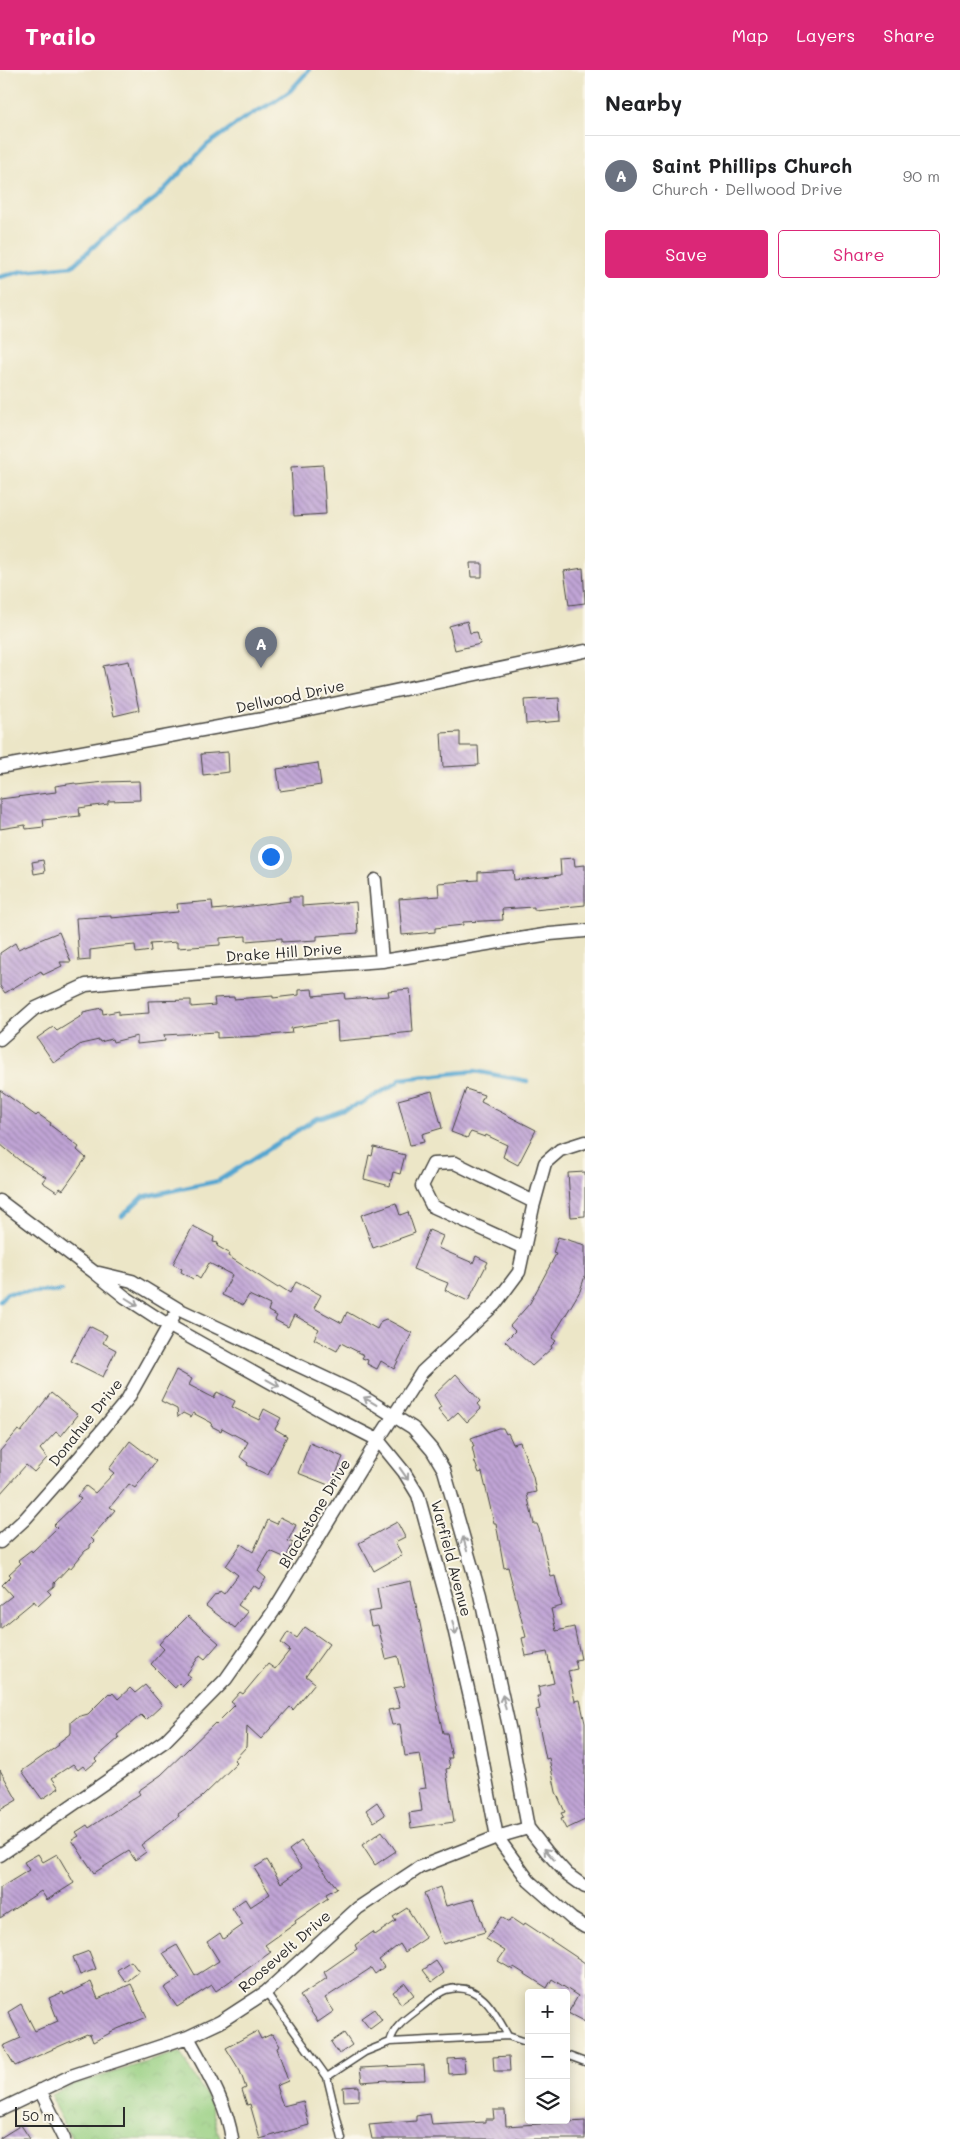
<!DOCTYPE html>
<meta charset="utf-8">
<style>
:root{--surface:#fff;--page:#f6f6f6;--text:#202124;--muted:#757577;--line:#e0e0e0;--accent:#db2777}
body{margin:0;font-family:Mali,sans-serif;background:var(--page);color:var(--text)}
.controls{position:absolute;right:15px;bottom:15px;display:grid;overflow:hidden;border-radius:5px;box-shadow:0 2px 12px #0003}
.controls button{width:45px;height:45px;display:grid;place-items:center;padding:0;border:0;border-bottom:1px solid var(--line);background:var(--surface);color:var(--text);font:25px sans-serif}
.scale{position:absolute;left:15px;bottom:12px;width:110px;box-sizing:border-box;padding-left:5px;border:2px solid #2b2b2b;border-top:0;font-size:14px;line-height:18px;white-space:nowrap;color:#2b2b2b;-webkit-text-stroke:4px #fbf7ec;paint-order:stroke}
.you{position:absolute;left:270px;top:786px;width:18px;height:18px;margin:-12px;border:4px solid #fff;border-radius:50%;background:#1a73e8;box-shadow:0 0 0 8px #1a73e833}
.badge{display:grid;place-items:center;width:32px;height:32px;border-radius:50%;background:var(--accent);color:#fff;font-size:16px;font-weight:700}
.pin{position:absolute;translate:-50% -41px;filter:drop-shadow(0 1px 2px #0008)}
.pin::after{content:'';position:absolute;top:26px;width:18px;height:15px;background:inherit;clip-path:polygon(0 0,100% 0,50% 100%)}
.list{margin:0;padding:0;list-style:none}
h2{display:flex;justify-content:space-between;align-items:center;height:65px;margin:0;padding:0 20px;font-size:21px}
h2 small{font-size:16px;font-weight:400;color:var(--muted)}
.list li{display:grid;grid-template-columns:32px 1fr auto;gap:15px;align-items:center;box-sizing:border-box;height:80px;padding:0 20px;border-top:1px solid var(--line)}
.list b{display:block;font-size:19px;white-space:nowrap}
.list p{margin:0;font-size:16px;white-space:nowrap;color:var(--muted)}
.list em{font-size:16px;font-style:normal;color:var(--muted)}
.actions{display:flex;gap:10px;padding:15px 20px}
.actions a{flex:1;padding:11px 0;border:1px solid var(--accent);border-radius:5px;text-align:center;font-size:18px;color:var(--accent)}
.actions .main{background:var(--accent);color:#fff}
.icon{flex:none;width:28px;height:28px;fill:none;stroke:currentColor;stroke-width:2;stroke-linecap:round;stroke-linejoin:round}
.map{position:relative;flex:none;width:585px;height:2069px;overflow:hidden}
header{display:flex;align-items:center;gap:30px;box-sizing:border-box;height:70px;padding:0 25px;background:var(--accent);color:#fff}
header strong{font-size:24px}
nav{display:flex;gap:28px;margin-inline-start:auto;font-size:18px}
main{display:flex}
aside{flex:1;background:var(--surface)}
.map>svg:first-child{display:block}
.park{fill:url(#park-crowns);stroke:#617d56}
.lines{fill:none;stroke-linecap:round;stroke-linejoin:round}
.stream{stroke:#55a6d0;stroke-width:4.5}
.building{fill:url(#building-back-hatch)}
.service-casing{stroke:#484742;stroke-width:9}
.minor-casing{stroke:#484742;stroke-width:15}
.service{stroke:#fff;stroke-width:6}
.minor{stroke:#fff;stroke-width:12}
.oneway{stroke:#a0a0a0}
.labels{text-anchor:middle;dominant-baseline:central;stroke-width:4;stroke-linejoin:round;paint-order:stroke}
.street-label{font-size:15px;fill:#2b2b2b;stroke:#fbf7ec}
</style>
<header>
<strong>Trailo</strong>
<nav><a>Map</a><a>Layers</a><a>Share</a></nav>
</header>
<main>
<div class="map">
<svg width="585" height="2069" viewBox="0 0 585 2069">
<defs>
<pattern id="park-crowns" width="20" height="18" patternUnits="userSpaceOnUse" patternTransform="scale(1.25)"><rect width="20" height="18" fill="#97cf81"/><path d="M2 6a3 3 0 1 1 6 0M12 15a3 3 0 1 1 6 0" fill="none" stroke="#82b270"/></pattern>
<pattern id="building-back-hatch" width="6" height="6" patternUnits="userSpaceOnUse" patternTransform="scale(1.25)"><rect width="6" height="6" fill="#c0a4d5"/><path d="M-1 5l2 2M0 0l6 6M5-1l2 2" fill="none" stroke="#9c86ad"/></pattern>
</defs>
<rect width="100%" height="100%" fill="#fbf7ec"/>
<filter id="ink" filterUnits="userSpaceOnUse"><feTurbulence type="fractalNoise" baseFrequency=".02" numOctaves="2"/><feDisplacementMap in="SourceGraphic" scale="10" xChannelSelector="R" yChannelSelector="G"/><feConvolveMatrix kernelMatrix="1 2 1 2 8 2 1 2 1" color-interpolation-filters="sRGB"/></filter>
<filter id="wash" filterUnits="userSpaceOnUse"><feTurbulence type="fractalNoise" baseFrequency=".0096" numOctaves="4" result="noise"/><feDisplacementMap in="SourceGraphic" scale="20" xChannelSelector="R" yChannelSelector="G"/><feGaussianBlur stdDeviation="1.12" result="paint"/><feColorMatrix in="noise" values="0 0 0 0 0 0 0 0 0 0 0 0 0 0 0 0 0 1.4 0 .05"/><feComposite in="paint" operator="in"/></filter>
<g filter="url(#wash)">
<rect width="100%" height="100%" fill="#ece6c7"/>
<!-- park -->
<path class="park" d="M 180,1982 L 211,2034 L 220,2069 L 72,2069 L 55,2037 L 52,2025 L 66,2017 Z"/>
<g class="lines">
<!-- stream -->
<path class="stream" d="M 0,207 L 23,201 L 72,196 L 104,167 L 156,128 L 207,75 L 243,49 L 274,32 L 290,21 L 309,0
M 122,1146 L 142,1127 L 218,1111 L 317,1048 L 322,1048 L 362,1033 L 397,1013 L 400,1009 L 475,1001 L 527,1011
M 0,1231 L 7,1223 L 61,1221"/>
</g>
<g id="blocks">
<!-- building -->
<path class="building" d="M 323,395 L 326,444 L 294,446 L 291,397 Z
M 470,493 L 482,493 L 482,507 L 471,507 Z
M 583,498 L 585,533 L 569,535 L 564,501 Z
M 467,551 L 470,563 L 477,562 L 480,574 L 455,580 L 449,556 Z
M 129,591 L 139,640 L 114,646 L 103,596 Z
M 559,628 L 560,651 L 526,654 L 524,630 Z
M 460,662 L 460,676 L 478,676 L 479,695 L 443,697 L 441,663 Z
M 228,682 L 229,702 L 203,705 L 201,684 Z
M 318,693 L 321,715 L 280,721 L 277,699 Z
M 139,711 L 140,730 L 108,731 L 108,734 L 79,738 L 80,746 L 43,750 L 44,757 L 26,759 L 25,755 L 0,759 L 0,729 L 56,722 L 55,716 L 75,713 L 76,715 L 105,712 Z
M 574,788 L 575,796 L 585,795 L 585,835 L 534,840 L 534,837 L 502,839 L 503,850 L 463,852 L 463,855 L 435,858 L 435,862 L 402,865 L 399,829 L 439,826 L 438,813 L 478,810 L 478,802 L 513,800 L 514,810 L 561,805 L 560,789 Z
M 43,790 L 45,802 L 34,804 L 32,792 Z
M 289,827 L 302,827 L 302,836 L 356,832 L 358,863 L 317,866 L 317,870 L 282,872 L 282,868 L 246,871 L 246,866 L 220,868 L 220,875 L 177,878 L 177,872 L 150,874 L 151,881 L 136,883 L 135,875 L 113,877 L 90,880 L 90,890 L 79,891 L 76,848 L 111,846 L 111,848 L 178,842 L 177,834 L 212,831 L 213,840 L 243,837 L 290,831 Z
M 59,862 L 71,892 L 60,892 L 62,896 L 43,905 L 41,901 L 5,923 L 0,916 L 0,883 L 15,873 L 18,879 Z
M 312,919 L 313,926 L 344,923 L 345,929 L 389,926 L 388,921 L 410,919 L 413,962 L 372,966 L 372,968 L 338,971 L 337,951 L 291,958 L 292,963 L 257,966 L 217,968 L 217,962 L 164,965 L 165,971 L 137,974 L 137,966 L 113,972 L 112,969 L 100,972 L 99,970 L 81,974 L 54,993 L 37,968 L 53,957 L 57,961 L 83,945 L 83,942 L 102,938 L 103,944 L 119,941 L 119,945 L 149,943 L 148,931 L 191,930 L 191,937 L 215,935 L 214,928 L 234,927 L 234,929 L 273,926 L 273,928 L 299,925 L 299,920 Z
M 466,1019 L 484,1025 L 481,1032 L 536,1060 L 518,1095 L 503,1087 L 507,1075 L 486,1065 L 485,1067 L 471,1062 L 467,1068 L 451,1062 Z
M 0,1020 L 36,1046 L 38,1044 L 51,1053 L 50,1055 L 79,1077 L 77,1080 L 86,1088 L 63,1120 L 60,1118 L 57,1122 L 42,1112 L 46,1107 L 19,1090 L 0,1074 Z
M 432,1021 L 442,1058 L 422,1064 L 424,1072 L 410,1075 L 398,1030 Z
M 374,1077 L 405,1085 L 400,1104 L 393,1102 L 390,1116 L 364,1109 L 369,1085 L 372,1086 Z
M 585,1102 L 585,1146 L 571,1147 L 568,1103 Z
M 396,1133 L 400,1145 L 408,1142 L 415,1163 L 373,1178 L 361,1145 Z
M 193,1156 L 214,1167 L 213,1172 L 218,1173 L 217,1176 L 229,1183 L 228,1186 L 278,1218 L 279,1216 L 290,1223 L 296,1212 L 321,1225 L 314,1238 L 342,1253 L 347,1242 L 377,1259 L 381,1251 L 386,1249 L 412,1263 L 394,1299 L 381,1291 L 377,1299 L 367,1294 L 368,1290 L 362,1288 L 364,1285 L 341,1273 L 337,1281 L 314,1269 L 319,1259 L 294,1245 L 288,1257 L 275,1250 L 277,1246 L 268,1241 L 270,1235 L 249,1225 L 243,1235 L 222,1225 L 232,1205 L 209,1193 L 200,1209 L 196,1206 L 193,1209 L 181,1202 L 182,1199 L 173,1194 Z
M 429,1160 L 443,1166 L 438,1178 L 473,1193 L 476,1186 L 488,1192 L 468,1231 L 445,1220 L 448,1213 L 413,1199 Z
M 558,1167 L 585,1175 L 585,1206 L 580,1221 L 552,1268 L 556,1271 L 551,1276 L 552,1278 L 532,1296 L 505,1271 L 515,1261 L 510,1256 L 530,1233 L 556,1184 L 553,1183 Z
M 89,1256 L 107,1265 L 103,1273 L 116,1280 L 103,1307 L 71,1291 Z
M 176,1300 L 192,1309 L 189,1315 L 214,1328 L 217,1322 L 235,1331 L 232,1337 L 259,1350 L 264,1339 L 281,1348 L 275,1359 L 287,1366 L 268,1405 L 247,1395 L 248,1393 L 240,1387 L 248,1372 L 222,1358 L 221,1361 L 211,1356 L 212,1353 L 193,1343 L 191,1347 L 183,1343 L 178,1347 L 177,1339 L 161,1331 Z
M 456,1304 L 480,1331 L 477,1334 L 481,1339 L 467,1352 L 458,1342 L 448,1351 L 438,1339 L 441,1337 L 434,1325 Z
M 51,1323 L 78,1345 L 61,1366 L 56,1362 L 40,1379 L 47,1388 L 34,1402 L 26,1395 L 0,1424 L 0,1381 L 18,1360 L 21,1362 Z
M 498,1358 L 503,1358 L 506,1364 L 508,1363 L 513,1374 L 520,1372 L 533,1407 L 536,1422 L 527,1424 L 534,1454 L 537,1454 L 539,1459 L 551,1507 L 555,1506 L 562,1536 L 551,1539 L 556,1561 L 574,1557 L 581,1589 L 575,1590 L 577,1599 L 568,1601 L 575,1631 L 580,1630 L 585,1653 L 585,1750 L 566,1759 L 561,1749 L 564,1748 L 561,1743 L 565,1742 L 556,1722 L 549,1688 L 546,1689 L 536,1640 L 540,1639 L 537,1626 L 540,1626 L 538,1617 L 554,1613 L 547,1582 L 526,1586 L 522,1568 L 526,1567 L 508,1497 L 504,1498 L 496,1453 L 494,1453 L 482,1402 L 479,1403 L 474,1390 L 475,1390 L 472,1377 L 474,1377 L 471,1368 Z
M 130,1371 L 156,1391 L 135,1418 L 129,1414 L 110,1437 L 115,1440 L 91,1468 L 94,1471 L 90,1475 L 90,1478 L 85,1481 L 71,1498 L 68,1498 L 54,1513 L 54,1516 L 48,1521 L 51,1524 L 38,1536 L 34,1531 L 0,1559 L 0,1535 L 12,1526 L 2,1515 L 11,1506 L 9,1504 L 21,1493 L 18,1490 L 31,1480 L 32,1482 L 57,1458 L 54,1455 L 81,1429 L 77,1426 L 86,1416 L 95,1423 L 114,1403 L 109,1399 Z
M 310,1373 L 343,1387 L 331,1416 L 298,1403 Z
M 280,1447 L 296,1455 L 288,1471 L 293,1473 L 286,1488 L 270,1481 L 258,1501 L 266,1508 L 259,1519 L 253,1515 L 238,1535 L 248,1542 L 235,1558 L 206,1536 L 216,1524 L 217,1525 L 220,1521 L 224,1524 L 238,1505 L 226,1496 L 241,1474 L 253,1482 L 268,1450 L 277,1454 Z
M 397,1452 L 405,1467 L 395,1472 L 402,1485 L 374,1501 L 359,1473 Z
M 411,1511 L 443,1663 L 447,1663 L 452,1688 L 448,1688 L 450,1698 L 446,1699 L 454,1752 L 411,1758 L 409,1743 L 422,1741 L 419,1719 L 426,1718 L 420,1684 L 405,1686 L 400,1654 L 392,1655 L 388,1640 L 400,1638 L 394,1618 L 405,1616 L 398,1586 L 386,1589 L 378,1555 L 371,1556 L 368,1542 L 381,1540 L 377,1518 Z
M 188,1546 L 219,1573 L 205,1589 L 200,1585 L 187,1604 L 191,1607 L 182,1616 L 179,1613 L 175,1618 L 151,1594 L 164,1579 L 159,1574 L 167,1565 L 168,1566 Z
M 305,1557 L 329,1574 L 306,1606 L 315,1613 L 293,1640 L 290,1637 L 261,1669 L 247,1656 L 246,1677 L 234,1690 L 237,1693 L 202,1727 L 178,1744 L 179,1746 L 141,1775 L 146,1782 L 135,1790 L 129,1781 L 94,1803 L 72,1770 L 79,1766 L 76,1762 L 87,1755 L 89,1758 L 140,1724 L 138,1721 L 161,1705 L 215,1653 L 216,1654 L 235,1635 L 231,1632 L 240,1622 L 243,1624 L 268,1594 L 275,1599 L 290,1580 L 281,1573 L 288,1562 L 297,1568 Z
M 145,1615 L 162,1635 L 146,1650 L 141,1645 L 117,1665 L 119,1668 L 95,1689 L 97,1691 L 86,1700 L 83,1696 L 78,1700 L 73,1694 L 52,1708 L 59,1718 L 42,1729 L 22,1701 L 59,1675 L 58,1673 L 71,1663 L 71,1652 L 77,1647 L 88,1644 L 109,1623 L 111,1625 L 113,1623 L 118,1629 L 130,1618 L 135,1623 Z
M 0,1700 L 17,1730 L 0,1740 Z
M 377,1732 L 385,1745 L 374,1752 L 366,1740 Z
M 382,1761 L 396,1781 L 375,1795 L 362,1775 Z
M 301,1771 L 337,1818 L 326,1824 L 328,1828 L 295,1851 L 296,1853 L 265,1875 L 271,1882 L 216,1921 L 212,1915 L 177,1937 L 164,1918 L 180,1908 L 163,1883 L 177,1875 L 195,1906 L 219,1891 L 207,1872 L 220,1863 L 223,1869 L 243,1855 L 232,1838 L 245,1829 L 250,1837 L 270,1824 L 254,1798 L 267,1790 L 281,1813 L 302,1798 L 289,1780 Z
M 38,1784 L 43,1792 L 57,1784 L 74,1813 L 47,1830 L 41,1821 L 0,1848 L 0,1818 L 29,1800 L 24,1792 Z
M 440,1817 L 446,1836 L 474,1829 L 485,1862 L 443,1874 L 424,1823 Z
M 407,1838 L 426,1868 L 405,1882 L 400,1874 L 379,1890 L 384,1897 L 375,1904 L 371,1898 L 325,1928 L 334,1941 L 318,1952 L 300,1926 L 327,1908 L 324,1902 L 357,1879 L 355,1875 L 373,1862 L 375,1865 L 396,1851 L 393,1847 Z
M 501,1847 L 509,1852 L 511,1848 L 523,1856 L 525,1853 L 585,1893 L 585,1952 L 568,1943 L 578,1926 L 552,1909 L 547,1918 L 514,1897 L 513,1900 L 498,1891 L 505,1881 L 486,1869 Z
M 89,1881 L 96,1899 L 80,1905 L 73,1887 Z
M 131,1891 L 139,1902 L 126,1912 L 117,1900 Z
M 436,1891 L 444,1903 L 432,1912 L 423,1900 Z
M 91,1912 L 98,1929 L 131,1914 L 147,1947 L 110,1962 L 110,1963 L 93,1972 L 90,1964 L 88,1965 L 87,1964 L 15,1996 L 3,1976 L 21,1968 L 8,1942 L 21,1934 L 35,1961 L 58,1951 L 49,1928 L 63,1922 L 64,1925 Z
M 405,1913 L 414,1925 L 401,1934 L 393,1922 Z
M 374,1939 L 382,1950 L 370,1959 L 361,1948 Z
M 257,1961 L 261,1969 L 272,1964 L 280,1976 L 277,1978 L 288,2011 L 276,2016 L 283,2036 L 303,2031 L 309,2055 L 260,2069 L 250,2034 L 247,2035 L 242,2020 L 246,2018 L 240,2001 L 226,1978 Z
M 344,1963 L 352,1975 L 339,1984 L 331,1972 Z
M 509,1986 L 510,2001 L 494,2001 L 493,1987 Z
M 464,1988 L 465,2003 L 449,2004 L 448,1989 Z
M 424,1995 L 425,2010 L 387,2011 L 387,2010 L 362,2012 L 360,1998 Z
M 359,2016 L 359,2030 L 344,2031 L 343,2017 Z
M 493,2040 L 505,2040 L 506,2056 L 585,2051 L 585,2069 L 372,2069 L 369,2055 L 416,2051 L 416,2046 L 430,2044 L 432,2055 L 485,2052 L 485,2049 L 494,2049 Z
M 21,2055 L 30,2069 L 0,2069 L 0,2068 Z"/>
</g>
</g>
<g filter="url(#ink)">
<use href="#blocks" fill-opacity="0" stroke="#484742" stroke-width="1"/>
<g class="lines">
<!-- service casing -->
<g class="service-casing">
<path id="service" d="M 266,1922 L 327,2007 L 342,2069
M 390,1972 C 394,1956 407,1948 420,1938 C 428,1932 437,1923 446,1920 C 479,1910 495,1942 508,1966
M 566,1985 L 585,1992
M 327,2007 L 365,1982 L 390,1972 L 508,1966 L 529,1973"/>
</g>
<!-- minor casing -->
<g class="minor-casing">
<path id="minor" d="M 0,697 L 257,650 L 585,581
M 375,810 L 382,891
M 0,969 L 34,939 L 86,915 L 165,907 L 382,891 L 550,864 L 585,861
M 0,1131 L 94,1202 L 125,1227 L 168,1255 L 331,1346 L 378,1370 L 404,1402 L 418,1425 L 450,1541 L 474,1645 L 497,1767 L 529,1811 L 572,1849 L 585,1857
M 524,1178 L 432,1136 L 422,1116 L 433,1094 L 455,1093 L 534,1132
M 99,1203 L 132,1211 L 178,1239 L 357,1323 L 413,1358 L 432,1380 L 444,1400 L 480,1525 L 510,1661 L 528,1758 L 547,1782 L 567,1804 L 585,1817
M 0,1472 L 25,1449 L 79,1388 L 127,1330 L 173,1248
M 0,1785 L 165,1671 L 226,1609 L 273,1542 L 378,1370 L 422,1302 L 495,1234 L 519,1202 L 533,1137 L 545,1093 L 560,1080 L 585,1072
M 188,1967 C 205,1999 227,2033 232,2069
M 40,2020 L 64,2069
M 0,2040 L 71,2006 L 188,1967 L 220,1952 L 266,1922 L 358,1838 L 420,1797 L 497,1767 L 528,1758"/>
</g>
<!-- service -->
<use href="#service" class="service"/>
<!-- minor -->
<use href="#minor" class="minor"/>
</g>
<!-- one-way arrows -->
<defs><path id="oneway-shaft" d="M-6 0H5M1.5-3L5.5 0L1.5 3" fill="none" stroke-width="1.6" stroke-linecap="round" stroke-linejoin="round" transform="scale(1.25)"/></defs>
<g class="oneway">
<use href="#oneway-shaft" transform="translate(132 1232) rotate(32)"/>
<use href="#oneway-shaft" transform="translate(273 1313) rotate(29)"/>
<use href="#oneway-shaft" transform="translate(370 1331) rotate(-149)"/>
<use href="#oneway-shaft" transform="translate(404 1404) rotate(55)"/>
<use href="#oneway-shaft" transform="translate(465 1474) rotate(-106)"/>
<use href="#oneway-shaft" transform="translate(454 1558) rotate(77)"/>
<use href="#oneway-shaft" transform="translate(504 1632) rotate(-103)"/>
<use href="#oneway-shaft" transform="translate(549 1784) rotate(-131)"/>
</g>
</g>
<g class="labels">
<!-- street labels -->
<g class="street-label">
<text transform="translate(290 626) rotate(-12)">Dellwood Drive</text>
<text transform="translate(284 882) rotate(-4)">Drake Hill Drive</text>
<text transform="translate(85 1352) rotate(-51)">Donahue Drive</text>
<text transform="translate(314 1443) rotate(-59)">Blackstone Drive</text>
<text transform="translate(452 1488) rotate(75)">Warfield Avenue</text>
<text transform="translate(284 1881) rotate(-41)">Roosevelt Drive</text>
</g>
</g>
</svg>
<div class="controls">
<button>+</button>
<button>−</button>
<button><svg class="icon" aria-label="layers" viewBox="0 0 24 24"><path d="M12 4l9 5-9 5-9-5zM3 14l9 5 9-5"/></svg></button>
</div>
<div class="scale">50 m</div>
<div class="you"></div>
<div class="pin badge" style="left:261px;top:598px;background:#6b7280">A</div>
</div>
<aside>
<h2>Nearby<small></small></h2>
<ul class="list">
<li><span class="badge" style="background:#6b7280">A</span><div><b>Saint Phillips Church</b><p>Church · Dellwood Drive</p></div><em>90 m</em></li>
</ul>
<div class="actions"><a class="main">Save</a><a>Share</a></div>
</aside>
</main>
